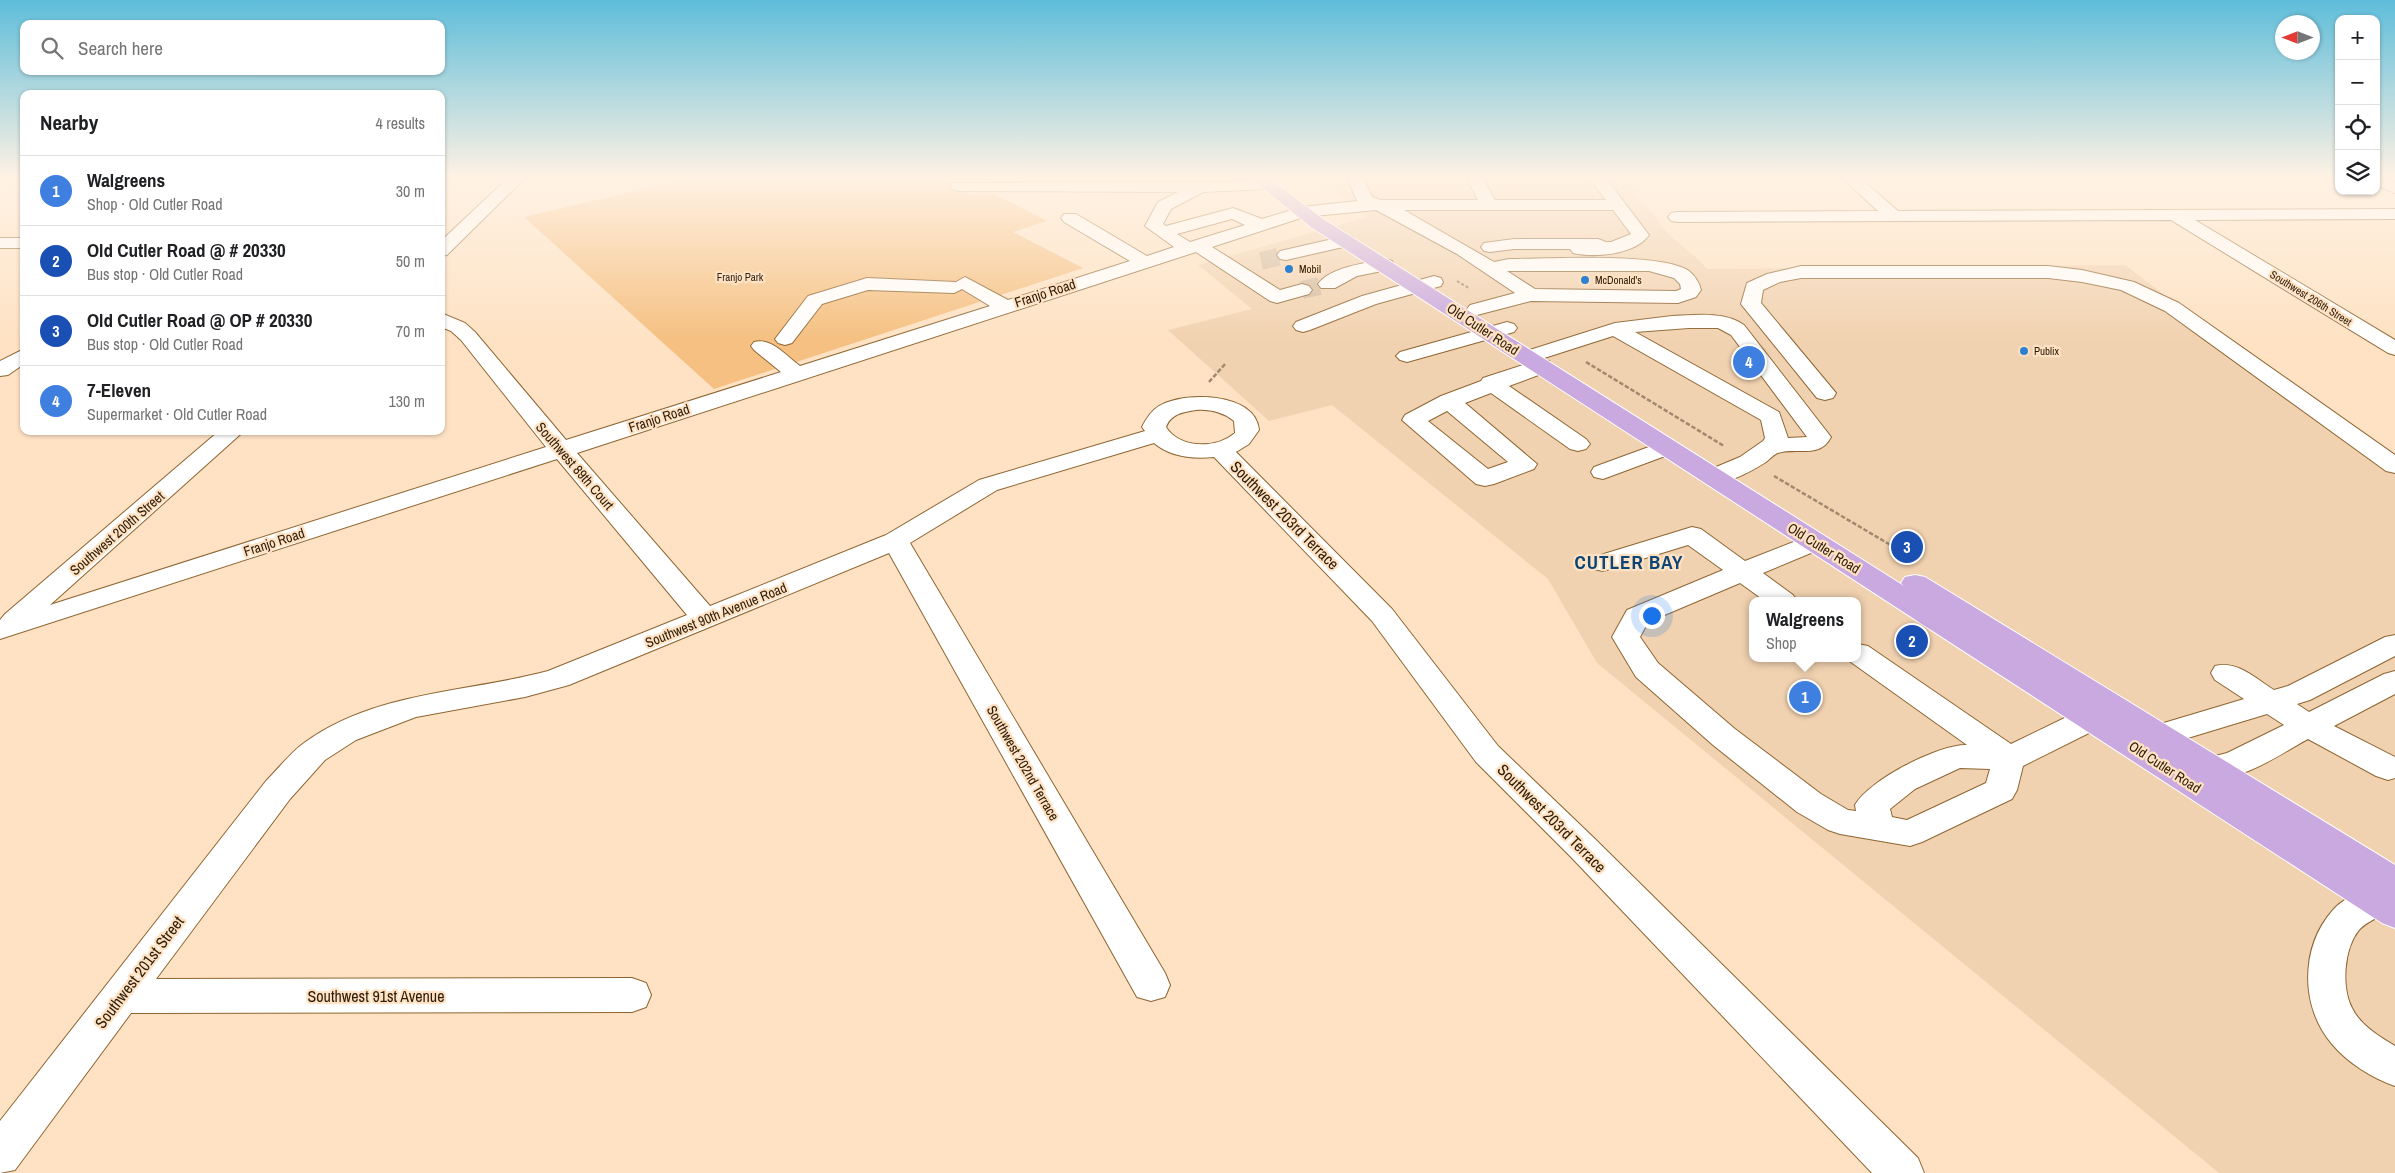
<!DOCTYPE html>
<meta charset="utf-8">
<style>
:root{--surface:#fff;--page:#f6f6f6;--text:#202124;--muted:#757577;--line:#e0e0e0;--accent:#2c81d0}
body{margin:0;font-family:"Archivo Narrow",sans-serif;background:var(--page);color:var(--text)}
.controls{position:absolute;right:15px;top:15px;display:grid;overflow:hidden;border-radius:10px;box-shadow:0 1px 4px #0004}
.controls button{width:45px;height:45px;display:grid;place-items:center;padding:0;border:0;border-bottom:1px solid var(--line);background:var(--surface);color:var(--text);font:25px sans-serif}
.compass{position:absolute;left:2275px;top:15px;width:45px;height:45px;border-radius:50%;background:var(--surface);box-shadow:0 1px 4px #0004;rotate:270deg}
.you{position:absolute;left:1651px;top:615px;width:18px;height:18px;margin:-12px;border:4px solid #fff;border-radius:50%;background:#1a73e8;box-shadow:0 0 0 8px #1a73e833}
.badge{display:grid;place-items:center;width:32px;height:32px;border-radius:50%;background:var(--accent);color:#fff;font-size:16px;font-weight:700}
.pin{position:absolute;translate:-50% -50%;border:2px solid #fff;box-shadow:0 1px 5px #0006}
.popup{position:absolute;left:1749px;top:597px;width:112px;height:65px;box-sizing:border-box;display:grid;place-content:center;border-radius:10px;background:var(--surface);filter:drop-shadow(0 1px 4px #0005);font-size:16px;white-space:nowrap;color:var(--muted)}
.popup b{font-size:19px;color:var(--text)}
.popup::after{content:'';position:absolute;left:50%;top:100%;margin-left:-10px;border:10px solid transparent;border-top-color:var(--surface)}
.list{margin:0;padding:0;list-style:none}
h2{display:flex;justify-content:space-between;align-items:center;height:65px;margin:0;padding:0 20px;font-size:21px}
h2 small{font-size:16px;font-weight:400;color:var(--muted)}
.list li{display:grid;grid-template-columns:32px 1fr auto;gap:15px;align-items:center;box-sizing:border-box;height:70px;padding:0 20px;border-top:1px solid var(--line)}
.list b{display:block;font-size:19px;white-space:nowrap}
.list p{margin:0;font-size:16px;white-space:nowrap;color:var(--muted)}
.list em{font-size:16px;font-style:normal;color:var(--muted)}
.icon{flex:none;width:28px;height:28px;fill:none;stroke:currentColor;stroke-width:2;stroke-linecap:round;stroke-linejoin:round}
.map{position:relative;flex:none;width:2395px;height:1173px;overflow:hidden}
.search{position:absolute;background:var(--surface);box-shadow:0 1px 4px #0004;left:20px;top:20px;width:425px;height:55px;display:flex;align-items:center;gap:12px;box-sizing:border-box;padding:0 18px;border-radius:10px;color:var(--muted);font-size:19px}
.panel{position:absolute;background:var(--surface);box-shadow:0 1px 4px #0004;left:20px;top:90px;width:425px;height:345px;border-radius:10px}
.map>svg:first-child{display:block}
.built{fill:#f1d2b0;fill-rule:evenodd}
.green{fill:#f5c081}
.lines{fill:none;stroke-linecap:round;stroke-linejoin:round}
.minor-tunnel{stroke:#d4ba9d;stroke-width:18;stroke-dasharray:18 9;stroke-linecap:butt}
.minor-casing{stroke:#8e6531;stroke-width:2}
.major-casing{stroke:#fff;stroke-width:2}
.path-far2{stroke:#a1896f;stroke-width:2;stroke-dasharray:3 2;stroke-linecap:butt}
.path-far1{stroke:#a1896f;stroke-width:2.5;stroke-dasharray:4.5 2;stroke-linecap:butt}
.path{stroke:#a1896f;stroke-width:3;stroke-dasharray:5.5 2.5;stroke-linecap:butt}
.minor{fill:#fff;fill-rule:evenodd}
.major{fill:#c9a9df;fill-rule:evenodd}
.poi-dot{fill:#2c81d0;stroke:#fee2c3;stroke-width:2}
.labels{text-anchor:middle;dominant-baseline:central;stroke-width:4.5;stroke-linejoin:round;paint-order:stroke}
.far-poi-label{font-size:11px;fill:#2c1b06;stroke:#fee2c3;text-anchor:start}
.far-park-label{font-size:11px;fill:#352615;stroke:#fee2c3}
.far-street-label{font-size:11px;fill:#2c1b06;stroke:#fee2c3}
.street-label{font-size:14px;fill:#2c1b06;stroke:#fee2c3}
.near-street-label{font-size:16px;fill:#2c1b06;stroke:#fee2c3}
.district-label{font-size:19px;font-weight:bold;letter-spacing:1px;fill:#0c4475;stroke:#fee2c3}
</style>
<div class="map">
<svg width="2395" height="1173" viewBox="0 0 2395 1173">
<rect width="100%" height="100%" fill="#fee2c3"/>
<!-- built -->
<path class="built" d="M 1311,177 L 1624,177 L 1669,235 L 1698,259 L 1707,269 L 2125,265 L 2395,471 L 2395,1173 L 2219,1173 L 1597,663 L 1548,579 L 1332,405 L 1269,421 L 1168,330 L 1252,309 L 1198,265 L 1368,217 ZM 1752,601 L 1858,601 L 1858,658 L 1752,658 Z"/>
<!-- green -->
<path class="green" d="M 694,177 L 945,177 L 944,181 L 969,194 L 994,194 L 1047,221 L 1013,232 L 1083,268 L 714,389 L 524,217 Z"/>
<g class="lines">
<!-- minor-tunnel -->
<path class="minor-tunnel" d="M 1261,261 L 1286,255
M 1302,290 L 1328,284"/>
<!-- minor casing -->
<g class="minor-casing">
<path id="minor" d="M 509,177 L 526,177 L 447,255 L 441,256 L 441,241 Z
M 1347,177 L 1363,177 L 1372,197 L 1380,200 L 1478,200 L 1466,177 L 1482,177 L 1495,200 L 1606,200 L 1588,177 L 1605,177 L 1649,235 C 1635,255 1594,258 1573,253 L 1570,249 L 1514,249 L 1490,252 L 1484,251 L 1481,247 L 1484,243 L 1514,239 L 1598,239 L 1606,242 L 1611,242 L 1631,234 L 1613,210 L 1404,210 L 1494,262 L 1509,259 C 1546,259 1662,252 1689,271 C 1695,276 1699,282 1701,290 L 1696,297 L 1678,303 L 1531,301 L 1477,315 L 1470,313 L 1467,309 L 1470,305 L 1515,293 L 1457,254 L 1376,210 L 1304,217 L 1212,247 L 1280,290 L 1302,284 L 1309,286 L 1312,290 L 1309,294 L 1277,303 L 1270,301 L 1196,252 L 577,453 L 710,606 L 886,535 L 979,480 L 1145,431 L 1142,427 C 1146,419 1151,411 1159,406 C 1184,391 1256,392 1259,430 L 1249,444 L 1236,452 L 1392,609 L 1498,746 L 1595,839 L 1918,1158 L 1924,1173 L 1872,1173 L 1571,857 L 1476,762 L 1372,621 L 1214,457 C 1194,459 1170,457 1154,443 L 997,490 L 910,543 L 1165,973 L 1170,985 L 1165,997 L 1151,1001 L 1137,997 L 889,553 L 569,685 L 525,697 L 416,717 L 356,740 L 325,760 L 290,799 L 156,979 L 632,978 L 646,983 L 651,995 L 646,1007 L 632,1012 L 131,1013 L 15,1170 L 0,1173 L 0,1121 L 266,781 C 278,769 290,753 304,743 C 375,691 466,693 548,671 L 687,615 L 557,459 L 0,639 L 0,620 L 5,614 L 219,431 L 244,431 L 50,605 L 546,447 L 461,340 L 451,331 L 441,327 L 441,313 L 465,323 L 475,332 L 566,440 L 781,372 L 754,350 L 751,346 L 754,342 C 771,337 786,356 800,366 L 990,306 L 962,289 L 954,293 L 868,290 L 822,304 L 792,343 L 785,345 L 778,343 L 775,339 L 808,296 L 867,278 L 956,282 L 965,277 L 1008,300 L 1130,261 L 1064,222 L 1061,218 L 1064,214 L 1076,214 L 1147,256 L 1174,247 L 1145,226 L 1158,202 L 1178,192 L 958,191 L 952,189 L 950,186 L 952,183 L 1223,182 L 1266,179 L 1272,181 L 1274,184 L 1272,187 L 1266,189 L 1203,192 L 1171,209 L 1163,224 L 1166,226 L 1233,208 L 1262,219 L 1302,207 L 1357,201 ZM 1232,219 L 1245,225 L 1190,242 L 1177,234 ZM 1507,271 L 1649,271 L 1674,278 L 1680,284 L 1681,289 L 1676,291 L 1535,289 ZM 1196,410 C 1210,409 1223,412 1234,421 L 1235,433 C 1216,449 1180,449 1166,427 C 1171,414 1183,412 1196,410 Z
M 1841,177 L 1859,177 L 1898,211 L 2395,209 L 2395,219 L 2195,220 L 2395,340 L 2395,355 L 2388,353 L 2171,220 L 1677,222 L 1671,221 L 1668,217 L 1671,213 L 1677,212 L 1878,211 Z
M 2376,177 L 2385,177 L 2395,182 L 2395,193 L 2376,185 Z
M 1346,236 L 1352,237 L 1355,241 L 1352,245 L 1286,260 L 1280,259 L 1277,255 L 1280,251 Z
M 0,238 L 24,238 L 24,248 L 0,248 Z
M 1385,259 L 1392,261 L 1394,265 L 1392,269 L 1357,276 L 1335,288 L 1321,288 L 1318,284 C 1330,267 1366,263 1385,259 Z
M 1801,266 L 2048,266 L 2082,270 L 2134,282 L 2179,303 L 2395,455 L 2395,473 L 2386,471 L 2165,311 L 2121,290 L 2082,282 L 2048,278 L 1801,278 L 1780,282 L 1763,290 L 1761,303 L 1836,393 L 1833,398 L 1825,400 L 1817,398 L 1741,304 L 1747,283 L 1767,274 Z
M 1434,276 L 1441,278 L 1443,282 L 1441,286 L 1376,304 L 1310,330 L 1303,332 L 1296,330 L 1293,326 L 1296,322 L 1362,296 Z
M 1672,316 C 1694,315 1725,311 1744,325 L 1831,437 C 1820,459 1797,447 1778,453 C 1774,454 1770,459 1766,462 C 1750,472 1724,487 1704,482 L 1701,477 L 1704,472 L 1740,457 L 1763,441 L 1765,438 L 1761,420 L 1613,336 L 1538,360 L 1549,361 L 1552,366 L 1549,371 L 1509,386 L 1586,439 L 1590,444 L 1586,449 L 1578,451 L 1570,449 L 1491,393 L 1465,403 L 1537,464 L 1534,469 L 1494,484 L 1485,486 L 1476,484 L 1402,420 L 1405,415 L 1441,396 L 1481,381 L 1483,378 L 1532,362 L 1520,361 L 1516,357 L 1520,353 L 1615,323 ZM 1689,328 L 1718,328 L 1731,335 L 1807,437 L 1788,438 L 1779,412 L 1635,332 ZM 1447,411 L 1508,462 L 1488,469 L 1428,421 Z
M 1507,322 L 1514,324 L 1517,328 L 1514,332 L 1407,362 L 1400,360 L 1396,356 L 1400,352 Z
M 24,349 L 24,364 L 8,375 L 0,376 L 0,361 Z
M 1668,440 L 1676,442 L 1680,447 L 1676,452 L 1603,479 L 1594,477 L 1591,472 L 1594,467 Z
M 1692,527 L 1701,529 L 1745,561 L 1814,534 L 1823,536 L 1827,542 L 1823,548 L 1763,573 L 1793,595 L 1797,601 L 1765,601 L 1740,583 L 1648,622 L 1640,637 L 1658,663 L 1735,729 L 1821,794 L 1848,810 L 1856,811 L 1855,805 C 1869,780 1939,744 1967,745 L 1848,660 L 1847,658 L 1858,658 L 1858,644 L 1868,646 L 2011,744 L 2079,711 L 2090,708 L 2101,711 L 2106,719 L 2101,727 L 2023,766 L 2017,790 L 2012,799 L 1922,842 L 1910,846 L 1840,834 L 1828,830 L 1797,812 L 1713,745 L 1636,677 L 1612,637 L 1627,610 L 1723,570 L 1688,545 L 1603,571 L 1594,569 L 1590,563 L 1594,557 ZM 1960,768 L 1990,769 L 1986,783 L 1907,820 L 1892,817 L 1890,809 L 1915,789 Z
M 2395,635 L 2395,656 L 2310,700 L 2297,704 L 2309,712 L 2384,674 L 2395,671 L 2395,694 L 2334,726 L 2395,757 L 2395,778 L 2388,780 L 2376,776 L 2308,739 C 2278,755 2236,787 2200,776 L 2196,768 L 2200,760 L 2227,753 L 2284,725 L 2267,714 L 2158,747 L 2147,744 L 2142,736 L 2147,728 L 2244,699 L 2215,680 L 2211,673 L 2215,666 C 2237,660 2256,679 2274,690 L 2288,686 L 2385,637 Z
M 2376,887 L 2389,891 L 2394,901 C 2385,919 2371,917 2359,930 C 2344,948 2341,987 2352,1008 C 2360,1025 2380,1037 2395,1046 L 2395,1086 C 2372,1078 2348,1063 2332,1044 C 2300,1007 2300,947 2333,910 C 2343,898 2362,891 2376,887 Z"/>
</g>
<!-- major casing -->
<g class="major-casing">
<path id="major" d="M 1249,177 L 1267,177 L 1323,219 L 1904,586 L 1901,583 L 1905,577 L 1915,575 L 1925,577 L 2395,865 L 2395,928 L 2382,923 L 1311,227 Z"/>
</g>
<!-- path-far2 -->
<path class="path-far2" d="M 1457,281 L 1469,288"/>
<!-- path-far1 -->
<path class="path-far1" d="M 1586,362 L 1724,446
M 1209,382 L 1226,363
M 1774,476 L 1904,553"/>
<!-- path -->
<path class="path" d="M 1902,552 L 1913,558"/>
<!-- minor -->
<use href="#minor" class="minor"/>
<!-- major -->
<use href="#major" class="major"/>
</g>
<!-- sky -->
<linearGradient id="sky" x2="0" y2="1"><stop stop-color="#5ebdda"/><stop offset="0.52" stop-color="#fff2e4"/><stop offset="1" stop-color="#fff2e4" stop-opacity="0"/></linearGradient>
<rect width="2395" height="341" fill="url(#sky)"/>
<!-- markers -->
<g class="poi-dot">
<circle cx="1289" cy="269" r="5"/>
<circle cx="1585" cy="280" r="5"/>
<circle cx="2024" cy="351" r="5"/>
</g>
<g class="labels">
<!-- far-poi labels -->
<g class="far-poi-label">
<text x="1299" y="269">Mobil</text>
<text x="1595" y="280">McDonald's</text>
<text x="2034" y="351">Publix</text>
</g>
<!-- far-park labels -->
<g class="far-park-label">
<text x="740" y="277">Franjo Park</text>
</g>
<!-- far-street labels -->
<g class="far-street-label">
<text transform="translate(2311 298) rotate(32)">Southwest 206th Street</text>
</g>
<!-- street labels -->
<g class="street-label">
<text transform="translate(1045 293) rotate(-18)">Franjo Road</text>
<text transform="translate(1483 329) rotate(33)">Old Cutler Road</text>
<text transform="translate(659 418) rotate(-18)">Franjo Road</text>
<text transform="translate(575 466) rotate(49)">Southwest 89th Court</text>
<text transform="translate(117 533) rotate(-41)">Southwest 200th Street</text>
<text transform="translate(274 542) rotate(-18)">Franjo Road</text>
<text transform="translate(1824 548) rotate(32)">Old Cutler Road</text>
<text transform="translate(716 615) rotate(-22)">Southwest 90th Avenue Road</text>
<text transform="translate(1023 763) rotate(60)">Southwest 202nd Terrace</text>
<text transform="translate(2165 767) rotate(33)">Old Cutler Road</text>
</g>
<!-- near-street labels -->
<g class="near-street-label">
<text transform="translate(1285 515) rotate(45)">Southwest 203rd Terrace</text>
<text transform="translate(1552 818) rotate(45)">Southwest 203rd Terrace</text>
<text transform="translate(139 972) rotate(-53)">Southwest 201st Street</text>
<text x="376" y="996">Southwest 91st Avenue</text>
</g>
<!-- district labels -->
<g class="district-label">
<text x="1629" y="562">CUTLER BAY</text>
</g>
</g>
</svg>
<div class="controls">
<button>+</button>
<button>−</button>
<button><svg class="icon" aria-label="locate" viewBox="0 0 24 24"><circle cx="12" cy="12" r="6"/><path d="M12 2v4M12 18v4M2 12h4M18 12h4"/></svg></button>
<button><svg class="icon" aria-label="layers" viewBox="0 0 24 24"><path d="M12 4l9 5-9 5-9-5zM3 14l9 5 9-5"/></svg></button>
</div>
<svg class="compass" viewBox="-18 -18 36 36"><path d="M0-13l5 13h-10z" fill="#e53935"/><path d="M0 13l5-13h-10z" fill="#757577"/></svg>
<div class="you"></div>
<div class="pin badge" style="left:1805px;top:697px;background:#3f7fe0">1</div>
<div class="popup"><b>Walgreens</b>Shop</div>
<div class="pin badge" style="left:1912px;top:641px;background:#1a4fb4">2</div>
<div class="pin badge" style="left:1907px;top:547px;background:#1a4fb4">3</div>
<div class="pin badge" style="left:1749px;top:362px;background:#3f7fe0">4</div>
<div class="search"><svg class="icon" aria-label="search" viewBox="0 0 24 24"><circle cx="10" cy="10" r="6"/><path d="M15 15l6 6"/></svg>Search here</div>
<section class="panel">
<h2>Nearby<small>4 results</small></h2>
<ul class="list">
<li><span class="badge" style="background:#3f7fe0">1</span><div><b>Walgreens</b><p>Shop · Old Cutler Road</p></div><em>30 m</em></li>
<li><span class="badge" style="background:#1a4fb4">2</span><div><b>Old Cutler Road @ # 20330</b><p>Bus stop · Old Cutler Road</p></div><em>50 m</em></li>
<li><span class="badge" style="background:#1a4fb4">3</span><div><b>Old Cutler Road @ OP # 20330</b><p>Bus stop · Old Cutler Road</p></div><em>70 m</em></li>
<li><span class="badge" style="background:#3f7fe0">4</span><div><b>7-Eleven</b><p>Supermarket · Old Cutler Road</p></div><em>130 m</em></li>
</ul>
</section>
</div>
